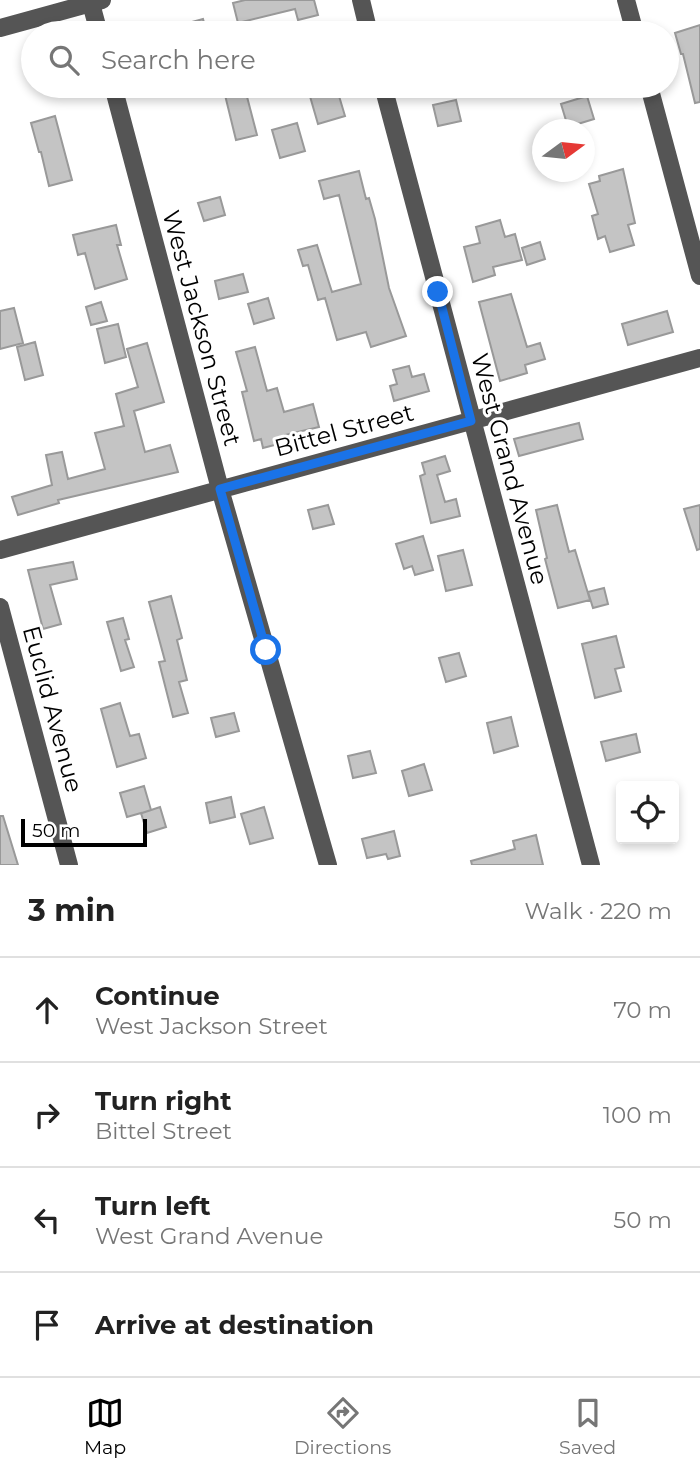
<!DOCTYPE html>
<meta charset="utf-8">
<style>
:root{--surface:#fff;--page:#f6f6f6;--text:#222;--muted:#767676;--line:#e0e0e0;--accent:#000}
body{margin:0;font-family:Montserrat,sans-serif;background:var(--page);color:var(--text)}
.controls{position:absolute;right:21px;bottom:21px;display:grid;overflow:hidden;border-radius:7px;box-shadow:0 4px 10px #0003}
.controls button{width:63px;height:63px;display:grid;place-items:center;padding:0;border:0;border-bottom:2px solid var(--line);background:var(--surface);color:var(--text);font:35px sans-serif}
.compass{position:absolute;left:532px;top:119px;width:63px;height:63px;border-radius:50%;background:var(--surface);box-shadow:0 4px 10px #0003;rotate:75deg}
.scale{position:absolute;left:21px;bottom:18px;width:126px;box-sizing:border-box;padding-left:7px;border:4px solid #000;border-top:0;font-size:19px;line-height:24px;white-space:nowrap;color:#000;-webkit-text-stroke:5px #fff;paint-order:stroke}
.stop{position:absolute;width:21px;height:21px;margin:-16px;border:5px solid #1a73e8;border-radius:50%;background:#fff}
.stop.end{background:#1a73e8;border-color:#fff;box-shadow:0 2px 7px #0008}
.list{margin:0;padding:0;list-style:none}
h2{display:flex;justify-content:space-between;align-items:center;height:91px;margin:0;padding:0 28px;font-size:30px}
h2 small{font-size:23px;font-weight:400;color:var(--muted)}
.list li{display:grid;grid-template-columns:46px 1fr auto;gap:21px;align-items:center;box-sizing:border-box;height:105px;padding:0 28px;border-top:2px solid var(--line)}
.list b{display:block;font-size:26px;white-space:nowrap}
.list p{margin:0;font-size:23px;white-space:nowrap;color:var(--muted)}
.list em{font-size:23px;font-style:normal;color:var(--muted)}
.icon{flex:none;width:38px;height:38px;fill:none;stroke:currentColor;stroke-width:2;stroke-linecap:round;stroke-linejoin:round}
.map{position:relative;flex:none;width:700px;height:865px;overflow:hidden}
.search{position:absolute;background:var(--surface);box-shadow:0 4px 10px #0003;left:21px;right:21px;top:21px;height:77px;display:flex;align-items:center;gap:18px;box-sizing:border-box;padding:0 24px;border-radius:38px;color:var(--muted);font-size:26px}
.sheet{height:511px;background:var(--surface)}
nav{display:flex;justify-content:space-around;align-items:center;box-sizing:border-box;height:98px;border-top:2px solid var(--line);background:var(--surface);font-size:19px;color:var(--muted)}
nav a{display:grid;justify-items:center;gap:4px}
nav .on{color:var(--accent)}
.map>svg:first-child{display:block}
.building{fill:#c4c4c4;stroke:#999;stroke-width:2}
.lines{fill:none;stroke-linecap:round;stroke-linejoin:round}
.minor{stroke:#555;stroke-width:18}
.route{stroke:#1a73e8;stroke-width:9}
.labels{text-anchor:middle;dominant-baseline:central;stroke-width:6;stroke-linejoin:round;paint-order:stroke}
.street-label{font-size:24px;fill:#000;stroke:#fff}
</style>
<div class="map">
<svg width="700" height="865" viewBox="0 0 700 865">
<rect width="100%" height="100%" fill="#fff"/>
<!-- building -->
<path class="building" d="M 245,0 L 314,0 L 318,15 L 298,20 L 295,9 L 238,23 L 233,3 Z
M 203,19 L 207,33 L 166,33 L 166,29 Z
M 700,25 L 700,102 L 695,103 L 683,54 L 681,54 L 675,33 Z
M 307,86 L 336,86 L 345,116 L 318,124 Z
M 245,89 L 257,135 L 236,140 L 225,95 Z
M 587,96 L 594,119 L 568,127 L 561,104 Z
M 456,100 L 461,121 L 438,126 L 433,105 Z
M 55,116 L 72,180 L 49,186 L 41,152 L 39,152 L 31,123 Z
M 297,123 L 305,151 L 280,158 L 272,130 Z
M 623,169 L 635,223 L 628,225 L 634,245 L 610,252 L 605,236 L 598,239 L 592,216 L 598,214 L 589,184 L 600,181 L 599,176 Z
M 359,171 L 366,199 L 369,198 L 375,219 L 389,288 L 406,336 L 371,347 L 366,332 L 337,340 L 325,298 L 318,300 L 308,265 L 303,266 L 298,250 L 317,245 L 332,292 L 361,284 L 339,195 L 324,199 L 319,181 Z
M 220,197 L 225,215 L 204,221 L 198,203 Z
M 500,220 L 505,237 L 515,234 L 522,260 L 493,267 L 495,275 L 473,282 L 464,247 L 480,243 L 476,227 Z
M 116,225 L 121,245 L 117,245 L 127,279 L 95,289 L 85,253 L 78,255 L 73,235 Z
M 540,242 L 545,259 L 527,265 L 522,248 Z
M 243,274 L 248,292 L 219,299 L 215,281 Z
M 511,294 L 527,347 L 540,343 L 545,359 L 525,365 L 527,373 L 500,381 L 479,302 Z
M 268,298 L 274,318 L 254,324 L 248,304 Z
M 101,302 L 107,321 L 91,325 L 86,307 Z
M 14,308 L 23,343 L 0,349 L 0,311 Z
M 667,311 L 673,332 L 628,345 L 622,324 Z
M 118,324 L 126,357 L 105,363 L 97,329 Z
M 35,342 L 43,375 L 25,380 L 17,347 Z
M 147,343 L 164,402 L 134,411 L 145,452 L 170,445 L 178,472 L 58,500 L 59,503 L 18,515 L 12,497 L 52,485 L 46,455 L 62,452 L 68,479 L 105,469 L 95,433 L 124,426 L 116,394 L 138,387 L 127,349 Z
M 255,347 L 267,391 L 277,388 L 284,412 L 313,404 L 319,427 L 285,435 L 286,442 L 263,448 L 261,439 L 254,441 L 242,392 L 247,391 L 236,352 Z
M 409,366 L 412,377 L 424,374 L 429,391 L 394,401 L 390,386 L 397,384 L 393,370 Z
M 579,423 L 583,439 L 519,456 L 514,439 Z
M 445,456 L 450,471 L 437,475 L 445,502 L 456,499 L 460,516 L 431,523 L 420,476 L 425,474 L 422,463 Z
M 328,505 L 334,524 L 313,529 L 308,510 Z
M 557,505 L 569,552 L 575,550 L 590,600 L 558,608 L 545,559 L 547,558 L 536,510 Z
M 700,505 L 700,549 L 697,550 L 684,509 Z
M 423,536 L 433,570 L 415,575 L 412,566 L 404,569 L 396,544 Z
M 463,550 L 472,585 L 446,591 L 438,556 Z
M 73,562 L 77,579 L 50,585 L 61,624 L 43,629 L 28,570 Z
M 604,588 L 608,604 L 593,608 L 588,592 Z
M 171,596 L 182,638 L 177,640 L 187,680 L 179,682 L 188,713 L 173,717 L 159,662 L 165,661 L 149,602 Z
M 123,618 L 129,639 L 125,640 L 134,667 L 121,671 L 107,622 Z
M 616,636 L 624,667 L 615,669 L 621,691 L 595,698 L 582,644 Z
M 459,653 L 466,676 L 446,682 L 439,658 Z
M 120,703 L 130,736 L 139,734 L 146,758 L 117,767 L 101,709 Z
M 234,713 L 239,731 L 216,737 L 211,718 Z
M 511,717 L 518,746 L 494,753 L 487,723 Z
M 636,734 L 640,752 L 606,761 L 601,742 Z
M 370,751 L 376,773 L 353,778 L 348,756 Z
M 424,764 L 432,790 L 409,796 L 402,771 Z
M 144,786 L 151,810 L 142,813 L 160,807 L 166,827 L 147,833 L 141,813 L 127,817 L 120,793 Z
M 231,797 L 235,817 L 210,823 L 206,803 Z
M 264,807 L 273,838 L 250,844 L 241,814 Z
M 0,816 L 3,816 L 18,865 L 0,865 Z
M 394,831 L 400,856 L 388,859 L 386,854 L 367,858 L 362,839 Z
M 536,835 L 543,865 L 472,865 L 471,861 L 515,849 L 513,841 Z"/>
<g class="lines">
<!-- minor -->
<path class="minor" d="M 90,0 L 99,33
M 361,0 L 369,33
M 626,0 L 635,33
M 0,28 L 102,0
M 113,86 L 220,489 L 328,865
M 383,86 L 591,865
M 649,86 L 700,276
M 0,550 L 700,358
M 0,607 L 69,865"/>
</g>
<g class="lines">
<!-- route -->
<path class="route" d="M 266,650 L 220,489 L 471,421 L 438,292"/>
</g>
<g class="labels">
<!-- street labels -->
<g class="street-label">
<text transform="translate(202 328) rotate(75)">West Jackson Street</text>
<text transform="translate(344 430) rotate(-15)">Bittel Street</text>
<text transform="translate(510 469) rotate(75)">West Grand Avenue</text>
<text transform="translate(53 709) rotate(75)">Euclid Avenue</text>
</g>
</g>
</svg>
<div class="controls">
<button><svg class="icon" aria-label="locate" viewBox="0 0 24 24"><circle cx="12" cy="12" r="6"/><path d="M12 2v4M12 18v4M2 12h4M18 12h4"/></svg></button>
</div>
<svg class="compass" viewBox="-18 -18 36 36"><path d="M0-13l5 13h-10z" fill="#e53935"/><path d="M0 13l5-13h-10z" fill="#767676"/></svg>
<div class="scale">50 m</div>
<div class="stop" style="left:266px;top:650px"></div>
<div class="stop end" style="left:438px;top:292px"></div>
<div class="search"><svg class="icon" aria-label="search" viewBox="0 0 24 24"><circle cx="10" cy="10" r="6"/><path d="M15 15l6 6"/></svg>Search here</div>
</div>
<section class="sheet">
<h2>3 min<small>Walk · 220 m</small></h2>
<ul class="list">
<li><svg class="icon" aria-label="ahead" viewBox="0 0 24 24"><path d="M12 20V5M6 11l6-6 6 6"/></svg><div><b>Continue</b><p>West Jackson Street</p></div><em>70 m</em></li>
<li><svg class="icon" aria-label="right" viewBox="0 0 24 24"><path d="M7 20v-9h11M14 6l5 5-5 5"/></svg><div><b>Turn right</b><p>Bittel Street</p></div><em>100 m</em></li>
<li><svg class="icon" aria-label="left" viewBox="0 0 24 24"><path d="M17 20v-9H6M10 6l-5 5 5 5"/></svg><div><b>Turn left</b><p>West Grand Avenue</p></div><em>50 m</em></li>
<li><svg class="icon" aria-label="arrive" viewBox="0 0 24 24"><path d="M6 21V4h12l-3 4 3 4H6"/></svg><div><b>Arrive at destination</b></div></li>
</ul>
</section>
<nav>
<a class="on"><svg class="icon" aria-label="map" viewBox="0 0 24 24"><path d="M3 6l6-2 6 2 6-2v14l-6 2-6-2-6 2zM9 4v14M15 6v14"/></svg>Map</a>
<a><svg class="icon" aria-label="directions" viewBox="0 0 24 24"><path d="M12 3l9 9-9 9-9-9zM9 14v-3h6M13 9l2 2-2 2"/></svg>Directions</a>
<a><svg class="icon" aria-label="saved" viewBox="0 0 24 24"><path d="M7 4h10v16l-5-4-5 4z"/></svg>Saved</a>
</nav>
